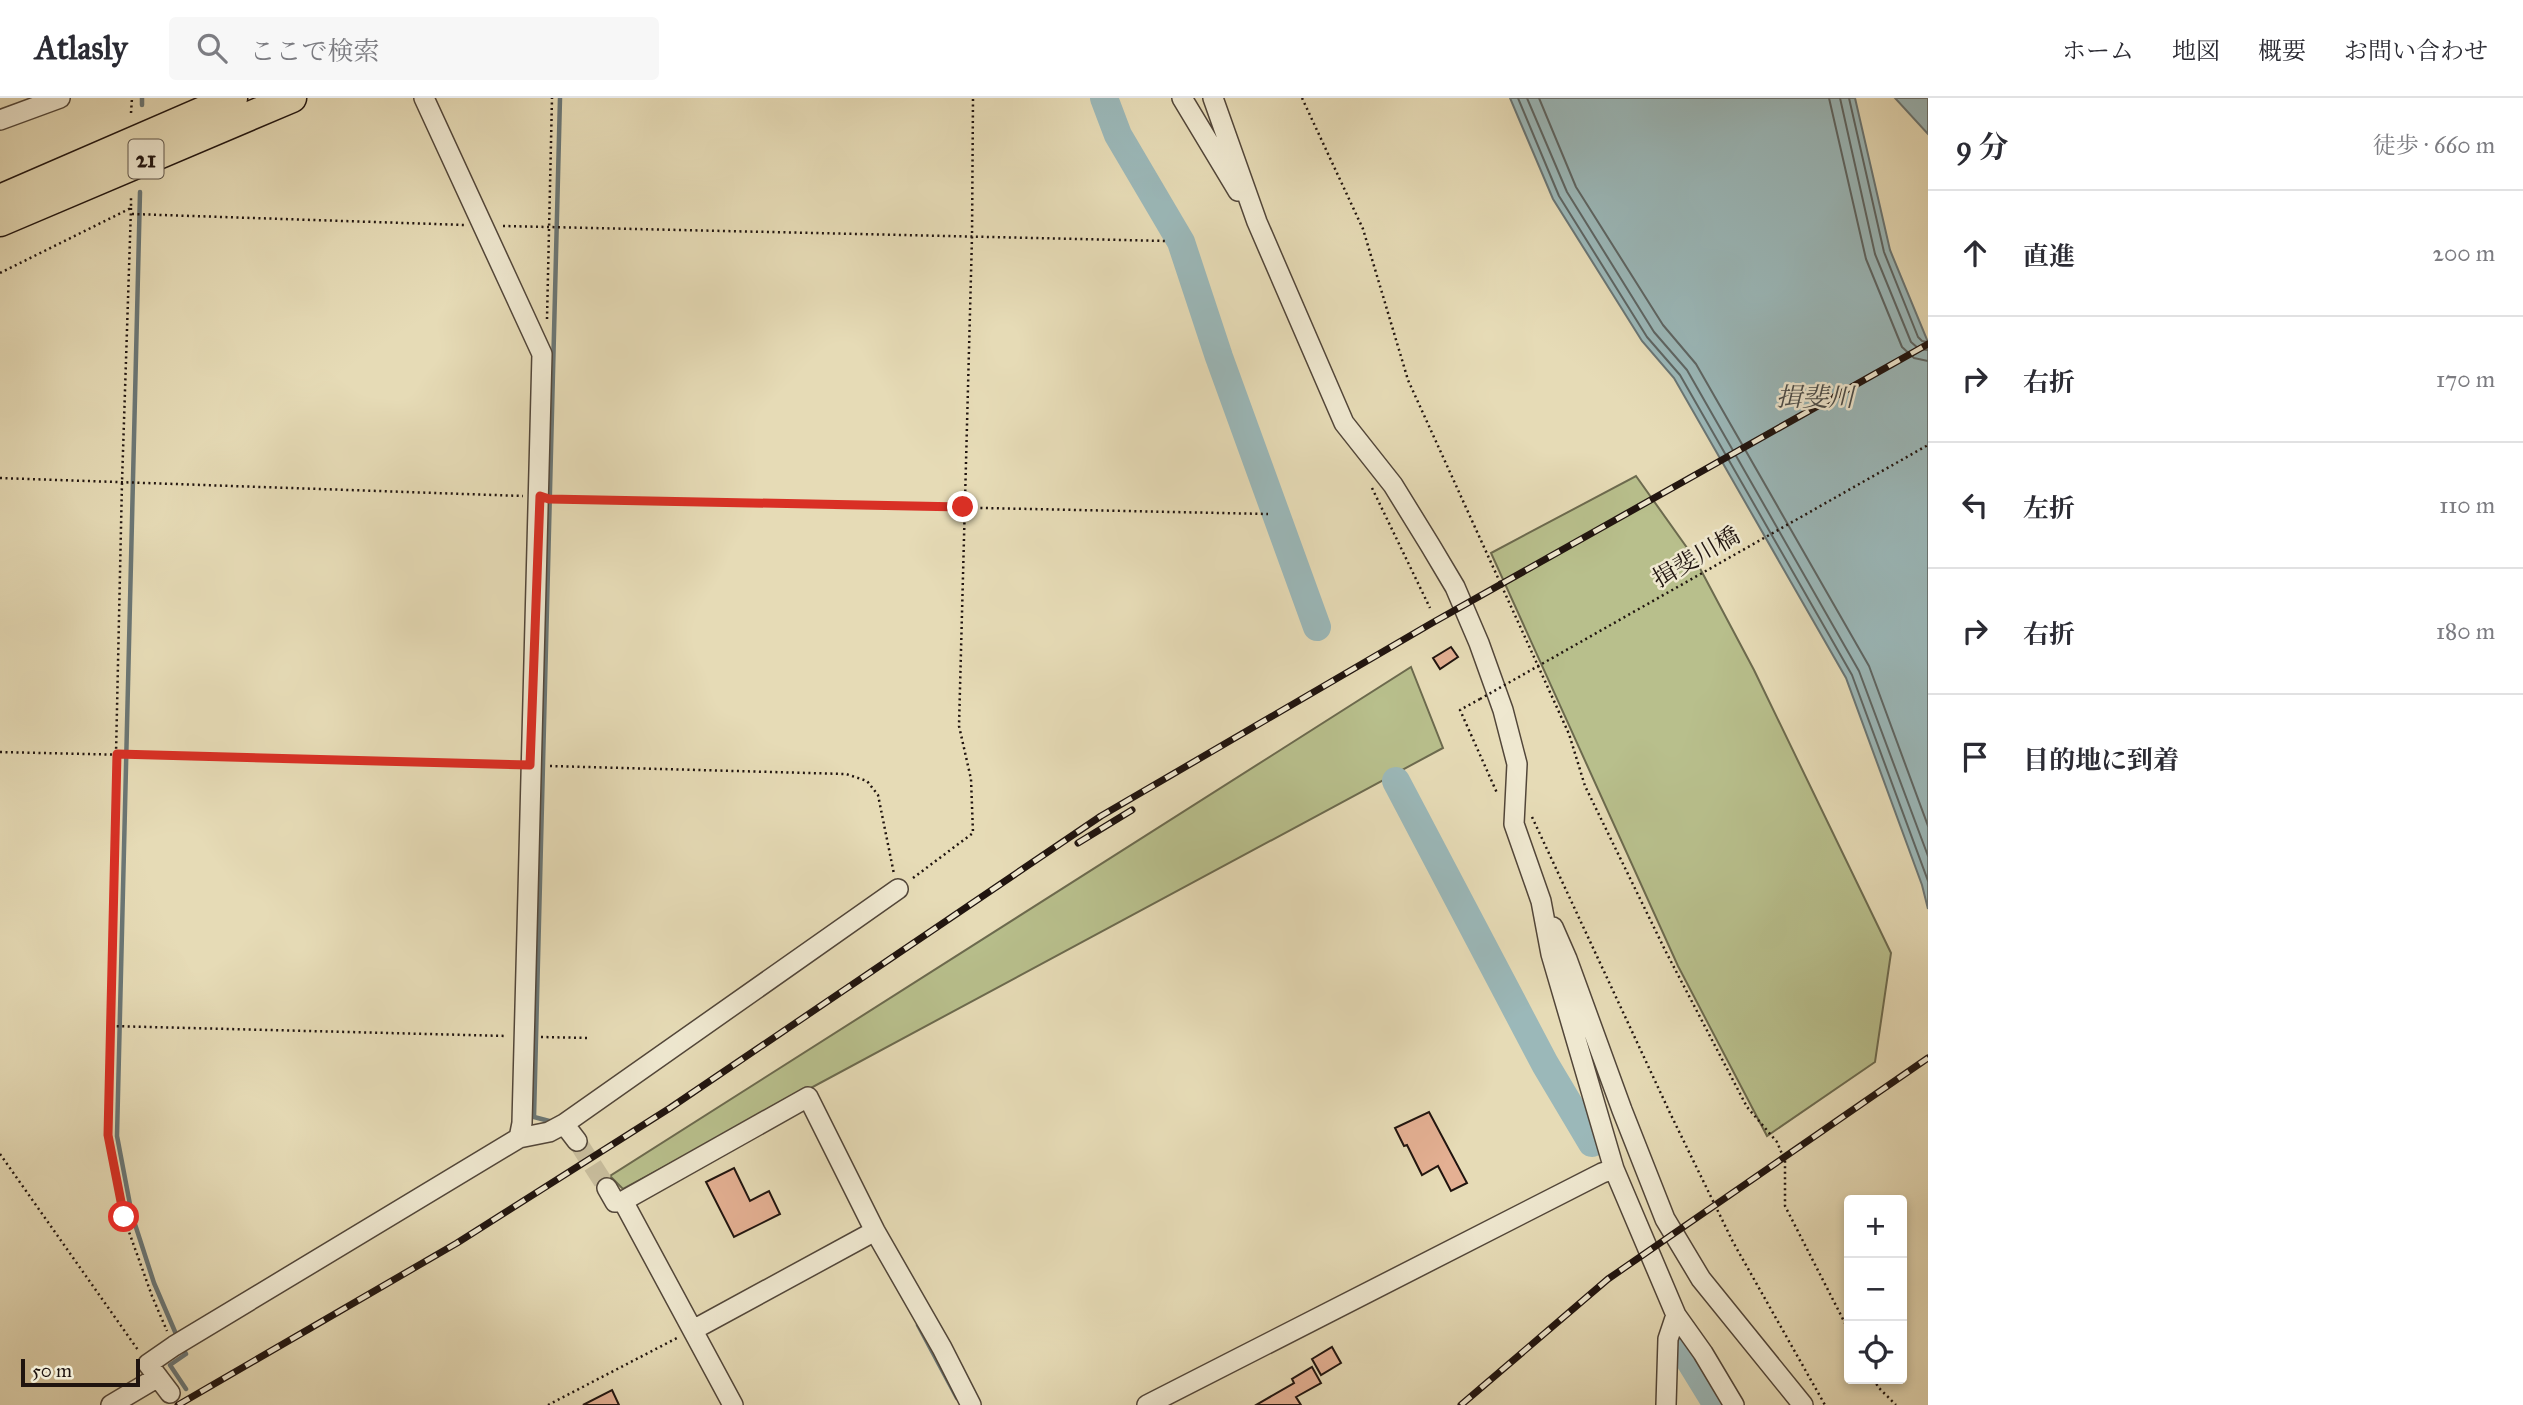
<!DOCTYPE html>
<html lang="ja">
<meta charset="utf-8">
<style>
:root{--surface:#fff;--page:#f7f7f7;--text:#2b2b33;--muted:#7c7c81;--line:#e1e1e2}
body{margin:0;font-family:"IM FELL Great Primer","Noto Serif JP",serif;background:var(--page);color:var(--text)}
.controls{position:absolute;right:21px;bottom:21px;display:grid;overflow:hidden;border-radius:7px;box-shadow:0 4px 10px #0003}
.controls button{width:63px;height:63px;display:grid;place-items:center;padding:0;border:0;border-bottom:2px solid var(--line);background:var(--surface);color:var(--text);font:35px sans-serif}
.scale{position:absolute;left:21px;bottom:18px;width:119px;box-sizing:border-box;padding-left:7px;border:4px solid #20140f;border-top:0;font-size:19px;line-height:24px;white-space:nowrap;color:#20140f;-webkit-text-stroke:5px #efe8d0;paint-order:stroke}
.stop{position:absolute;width:21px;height:21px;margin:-16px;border:5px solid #d93025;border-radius:50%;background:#fff}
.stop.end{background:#d93025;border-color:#fff;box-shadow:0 2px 7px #0008}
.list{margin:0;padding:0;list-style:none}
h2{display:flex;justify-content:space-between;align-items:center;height:91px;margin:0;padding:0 28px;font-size:30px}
h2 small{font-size:23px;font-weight:400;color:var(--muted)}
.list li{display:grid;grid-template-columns:46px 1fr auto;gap:21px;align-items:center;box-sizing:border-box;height:126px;padding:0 28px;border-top:2px solid var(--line)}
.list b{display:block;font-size:26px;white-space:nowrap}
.list em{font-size:23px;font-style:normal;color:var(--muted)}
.icon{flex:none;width:38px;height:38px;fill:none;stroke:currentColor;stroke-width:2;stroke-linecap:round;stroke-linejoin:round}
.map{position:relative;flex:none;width:1928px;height:1307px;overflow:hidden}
header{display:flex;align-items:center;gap:42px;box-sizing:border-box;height:98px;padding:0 35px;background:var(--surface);border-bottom:2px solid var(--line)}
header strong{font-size:33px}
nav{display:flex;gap:38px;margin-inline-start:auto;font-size:24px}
.search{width:490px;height:63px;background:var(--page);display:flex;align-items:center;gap:18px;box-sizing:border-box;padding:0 24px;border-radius:7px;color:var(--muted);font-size:26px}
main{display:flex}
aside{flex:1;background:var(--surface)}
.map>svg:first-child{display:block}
.green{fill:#b8bf8c;stroke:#6c6a4e;stroke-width:2}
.water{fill:#9bb8b9;stroke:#6a7675;stroke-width:2}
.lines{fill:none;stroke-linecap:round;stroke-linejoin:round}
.shore{stroke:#5e6664;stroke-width:2}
.stream{stroke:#6a7675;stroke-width:4.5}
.river{stroke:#9bb8b9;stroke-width:28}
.building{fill:#e4b093;stroke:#20140f;stroke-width:2}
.minor-tunnel{stroke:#c8bd9d;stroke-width:19;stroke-dasharray:19 10;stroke-linecap:butt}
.minor-casing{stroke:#524639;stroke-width:22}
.highway-casing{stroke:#20140f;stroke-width:31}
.path{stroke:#20140f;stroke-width:2.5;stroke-dasharray:2 3.5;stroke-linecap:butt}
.minor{stroke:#efe8d0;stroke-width:19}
.highway{stroke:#e6dbb6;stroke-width:28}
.rail-casing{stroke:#20140f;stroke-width:7}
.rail{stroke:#efe8d0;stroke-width:4.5;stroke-dasharray:13;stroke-linecap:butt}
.path-bridge{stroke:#20140f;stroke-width:2.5;stroke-dasharray:2 3.5;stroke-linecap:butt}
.route{stroke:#d93025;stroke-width:9}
.labels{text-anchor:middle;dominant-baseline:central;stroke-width:5;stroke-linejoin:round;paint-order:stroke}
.shield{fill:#efe8d0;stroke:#5e5449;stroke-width:2}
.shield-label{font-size:23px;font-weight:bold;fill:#20140f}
.street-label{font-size:24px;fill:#20140f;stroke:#efe8d0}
.water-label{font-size:26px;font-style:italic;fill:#4b4d4a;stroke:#efe8d0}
</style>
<header>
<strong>Atlasly</strong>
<div class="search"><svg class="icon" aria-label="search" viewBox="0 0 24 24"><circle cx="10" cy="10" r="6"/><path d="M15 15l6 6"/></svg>ここで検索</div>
<nav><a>ホーム</a><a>地図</a><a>概要</a><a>お問い合わせ</a></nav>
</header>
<main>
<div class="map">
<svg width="1928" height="1307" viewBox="0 0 1928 1307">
<rect width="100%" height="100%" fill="#e6dbb6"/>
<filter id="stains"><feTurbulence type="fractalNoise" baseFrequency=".00286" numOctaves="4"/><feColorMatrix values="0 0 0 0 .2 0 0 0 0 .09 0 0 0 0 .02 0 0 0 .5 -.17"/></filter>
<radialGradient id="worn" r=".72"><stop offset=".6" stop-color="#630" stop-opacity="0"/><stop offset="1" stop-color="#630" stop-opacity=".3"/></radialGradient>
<!-- green -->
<path class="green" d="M 1636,378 L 1695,461 L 1754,572 L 1891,855 L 1875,964 L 1767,1038 L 1678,868 L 1491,455 Z
M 1411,569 L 1443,650 L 623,1091 L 610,1078 Z"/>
<!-- water -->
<path class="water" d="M 1510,0 L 1855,0 L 1890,152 L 1928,244 L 1928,811 L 1922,787 L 1846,580 L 1674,280 L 1642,243 L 1553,101 Z
M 1895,0 L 1928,0 L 1928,36 Z"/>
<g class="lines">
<!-- shore -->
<path class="shore" d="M 1518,0 L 1559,98 L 1647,239 L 1680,277 L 1852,577 L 1928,783
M 1527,0 L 1567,94 L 1654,234 L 1687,272 L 1859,573 L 1928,758
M 1539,0 L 1576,89 L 1663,227 L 1696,266 L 1869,568 L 1928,728
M 1829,0 L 1866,161 L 1902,249 L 1914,260 L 1928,263
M 1840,0 L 1875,156 L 1911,244 L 1919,251 L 1928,252
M 1849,0 L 1884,154 L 1918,239 L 1922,243 L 1928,244"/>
<!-- stream -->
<path class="stream" d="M 142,7 L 142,0
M 140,94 L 117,1038 L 132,1117 L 154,1185 L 176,1236
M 553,1024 L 534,1019 L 560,0
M 918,1227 L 957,1300
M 183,1250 L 186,1256 L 170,1267 L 186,1291"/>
<!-- river -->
<path class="river" d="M 1104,0 L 1118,37 L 1181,144 L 1219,259 L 1317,529
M 1396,683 L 1545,966 L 1592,1045
M 1682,1250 L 1717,1307"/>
</g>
<!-- building -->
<path class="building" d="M 1451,549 L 1458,559 L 1440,571 L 1433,560 Z
M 1429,1014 L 1467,1085 L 1451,1093 L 1438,1068 L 1422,1077 L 1407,1047 L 1404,1048 L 1395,1030 Z
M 734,1070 L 750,1103 L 769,1093 L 780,1116 L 734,1139 L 706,1084 Z
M 1332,1249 L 1341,1265 L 1321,1277 L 1312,1261 Z
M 1312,1269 L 1321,1285 L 1296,1299 L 1301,1307 L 1256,1307 L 1294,1285 L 1292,1281 Z
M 612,1292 L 619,1307 L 583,1307 Z"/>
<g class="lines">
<!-- minor-tunnel -->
<path class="minor-tunnel" d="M 577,1043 L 607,1090"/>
<!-- minor casing -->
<g class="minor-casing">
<path id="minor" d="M 424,0 L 542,256 L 522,1025 L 519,1040
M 1182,0 L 1238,93
M 1213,0 L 1257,124 L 1344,325 L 1393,387 L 1430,447 L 1455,489 L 1479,545 L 1503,612 L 1517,666 L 1514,726 L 1541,803 L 1551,856 L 1614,1071 L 1676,1217 L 1703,1255 L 1734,1307
M 0,22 L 60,0
M 1553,829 L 1567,861 L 1622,1012 L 1665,1121 L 1701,1181 L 1803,1307
M 564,1026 L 898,791
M 607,1090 L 615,1104 L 623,1103 L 808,999 L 875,1133 L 942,1250 L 971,1307
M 623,1103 L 733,1307
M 693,1232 L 875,1133
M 170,1295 L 148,1266 L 174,1248 L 519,1040 L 549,1034 L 564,1026 L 577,1043
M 111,1307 L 158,1279
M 1147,1307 L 1602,1075 L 1614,1071
M 1666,1307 L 1668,1241 L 1676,1217"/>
</g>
<!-- highway casing -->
<g class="highway-casing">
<path id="highway" d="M 0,101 L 233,0
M 0,124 L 292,0"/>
</g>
<!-- path -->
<path class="path" d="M 1302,0 L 1363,131 L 1408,282 L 1569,636 L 1585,688 L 1665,852 L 1747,1009 L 1777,1044 L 1785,1063 L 1785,1108 L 1849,1233
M 131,15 L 132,0
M 131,110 L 122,384 L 110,928 L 507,938
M 132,116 L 465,127
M 503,128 L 1168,143
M 0,175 L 131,110 L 131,97
M 547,221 L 552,0
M 0,380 L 523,398
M 1372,390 L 1430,510
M 557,401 L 1268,416
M 1480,601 L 1460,612 L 1497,695
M 0,654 L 515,666
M 550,668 L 846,676 L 867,683 L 878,697 L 894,776
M 1532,719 L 1670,1015 L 1733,1144 L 1825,1307
M 913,780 L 973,735 L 971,681 L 959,628 L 972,139 L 973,0
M 110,928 L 108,1036 L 124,1120 L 152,1198 L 167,1233
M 541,939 L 589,940
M 0,1056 L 138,1252
M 1874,1281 L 1878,1289 L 1896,1307
M 548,1307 L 677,1240"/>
<!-- minor -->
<use href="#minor" class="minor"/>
<!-- highway -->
<use href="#highway" class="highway"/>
<!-- rail casing -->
<g class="rail-casing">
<path id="rail" d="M 1078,745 L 1132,712
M 178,1307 L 457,1145 L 670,1010 L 1101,718 L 1432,525 L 1928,246
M 1461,1307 L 1608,1181 L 1928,960"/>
</g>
<!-- rail -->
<use href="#rail" class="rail"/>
<!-- path-bridge -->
<path class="path-bridge" d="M 1480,601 L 1928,347"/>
</g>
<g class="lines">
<!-- route -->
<path class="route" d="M 124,1119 L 108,1037 L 117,656 L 530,667 L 540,398 L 549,401 L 963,409"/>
</g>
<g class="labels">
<!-- shield labels -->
<rect class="shield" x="128.5" y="41.5" width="35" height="39" rx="5"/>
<g class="shield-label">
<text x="146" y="61">21</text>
</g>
<!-- street labels -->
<g class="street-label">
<text transform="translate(1696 459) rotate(-30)">揖斐川橋</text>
</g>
<!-- water labels -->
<g class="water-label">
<text x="1815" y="299">揖斐川</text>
</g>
</g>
<rect width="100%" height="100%" filter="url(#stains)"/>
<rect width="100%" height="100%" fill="url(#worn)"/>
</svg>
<div class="controls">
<button>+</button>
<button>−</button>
<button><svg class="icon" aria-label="locate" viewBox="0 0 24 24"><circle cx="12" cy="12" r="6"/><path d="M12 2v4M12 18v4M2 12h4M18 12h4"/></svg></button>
</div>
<div class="scale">50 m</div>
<div class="stop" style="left:124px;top:1119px"></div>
<div class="stop end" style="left:963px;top:409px"></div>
</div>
<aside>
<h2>9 分<small>徒歩 · 660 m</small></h2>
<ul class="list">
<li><svg class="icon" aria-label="ahead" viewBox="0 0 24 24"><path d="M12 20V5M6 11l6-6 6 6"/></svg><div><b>直進</b></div><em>200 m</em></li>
<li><svg class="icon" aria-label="right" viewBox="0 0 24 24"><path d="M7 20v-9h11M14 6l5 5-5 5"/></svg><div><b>右折</b></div><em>170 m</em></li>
<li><svg class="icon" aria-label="left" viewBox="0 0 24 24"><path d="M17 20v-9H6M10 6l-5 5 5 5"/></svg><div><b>左折</b></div><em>110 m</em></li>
<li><svg class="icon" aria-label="right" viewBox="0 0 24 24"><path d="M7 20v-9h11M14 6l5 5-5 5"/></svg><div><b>右折</b></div><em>180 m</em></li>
<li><svg class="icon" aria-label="arrive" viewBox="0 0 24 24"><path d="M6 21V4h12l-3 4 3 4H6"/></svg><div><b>目的地に到着</b></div></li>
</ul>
</aside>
</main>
